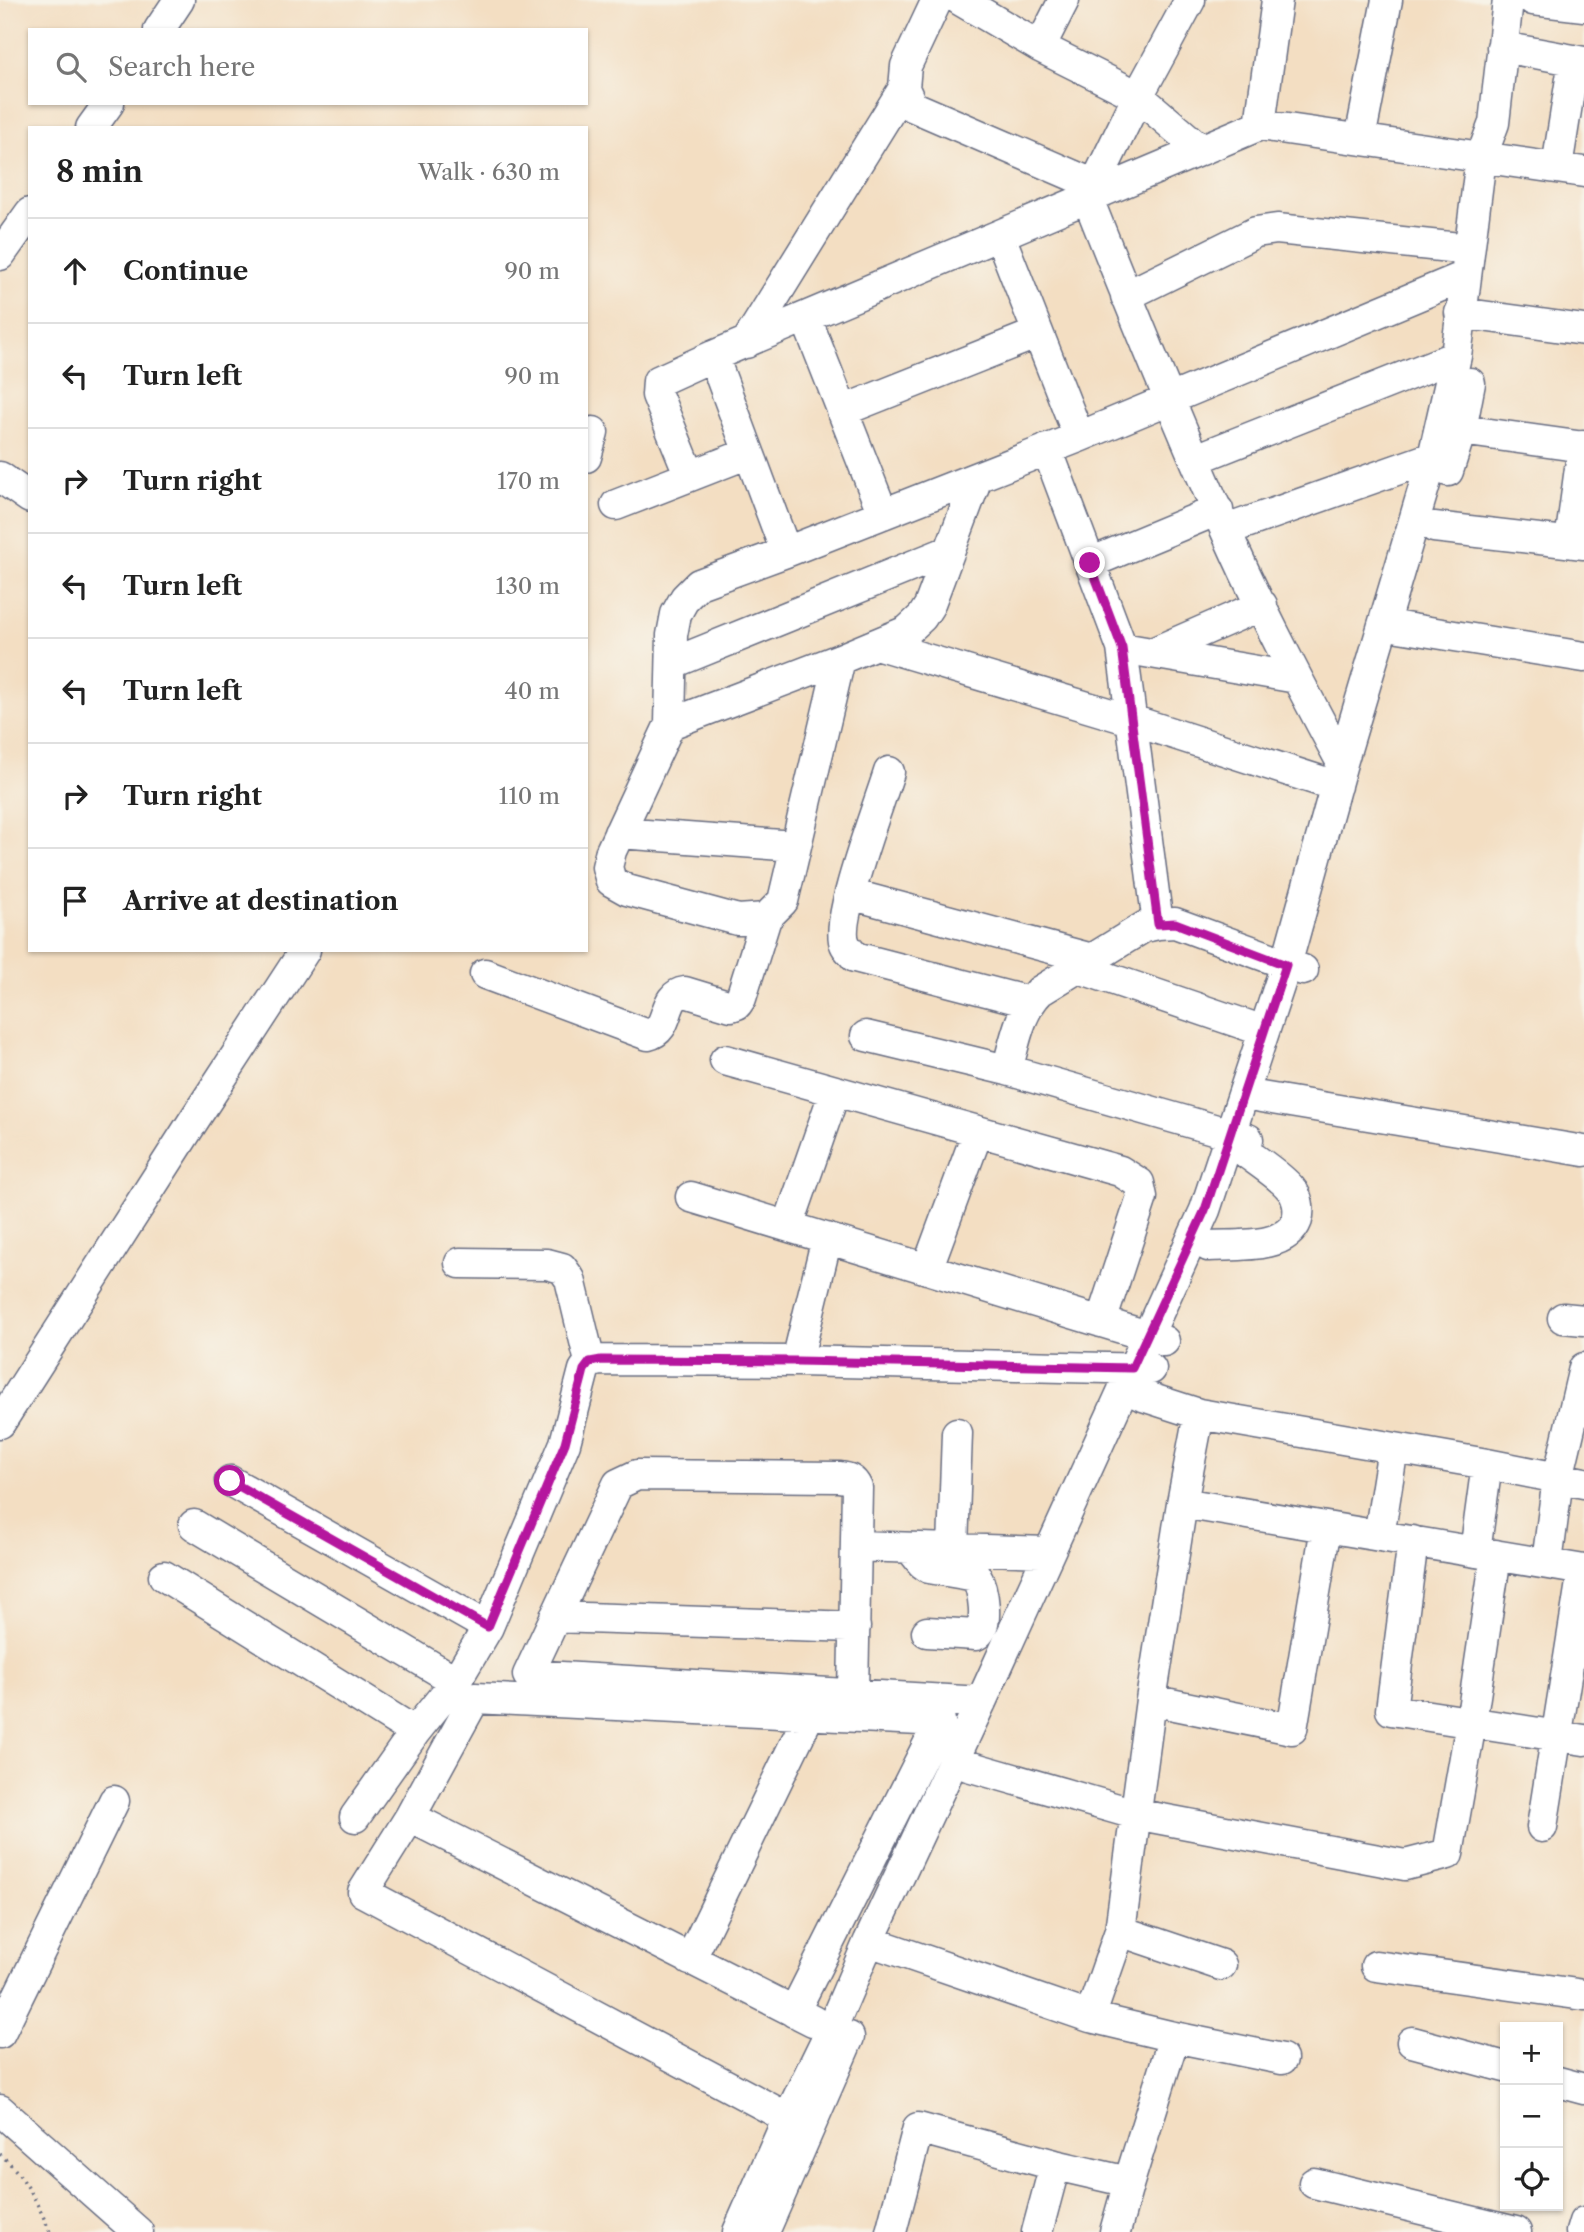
<!DOCTYPE html>
<meta charset="utf-8">
<style>
:root{--surface:#fff;--page:#f6f6f6;--text:#222;--muted:#767676;--line:#e0e0e0}
body{margin:0;font-family:"Libre Caslon Text",serif;background:var(--page);color:var(--text)}
.controls{position:absolute;right:21px;bottom:21px;display:grid;overflow:hidden;border-radius:0px;box-shadow:0 2px 5px #0004}
.controls button{width:63px;height:63px;display:grid;place-items:center;padding:0;border:0;border-bottom:2px solid var(--line);background:var(--surface);color:var(--text);font:35px sans-serif}
.stop{position:absolute;width:21px;height:21px;margin:-16px;border:5px solid #b5179e;border-radius:50%;background:#fff}
.stop.end{background:#b5179e;border-color:#fff;box-shadow:0 2px 7px #0008}
.list{margin:0;padding:0;list-style:none}
h2{display:flex;justify-content:space-between;align-items:center;height:91px;margin:0;padding:0 28px;font-size:30px}
h2 small{font-size:23px;font-weight:400;color:var(--muted)}
.list li{display:grid;grid-template-columns:46px 1fr auto;gap:21px;align-items:center;box-sizing:border-box;height:105px;padding:0 28px;border-top:2px solid var(--line)}
.list b{display:block;font-size:26px;white-space:nowrap}
.list em{font-size:23px;font-style:normal;color:var(--muted)}
.icon{flex:none;width:38px;height:38px;fill:none;stroke:currentColor;stroke-width:2;stroke-linecap:round;stroke-linejoin:round}
.map{position:relative;flex:none;width:1584px;height:2232px;overflow:hidden}
.search{position:absolute;background:var(--surface);box-shadow:0 2px 5px #0004;left:28px;top:28px;width:560px;height:77px;display:flex;align-items:center;gap:18px;box-sizing:border-box;padding:0 24px;border-radius:0px;color:var(--muted);font-size:26px}
.panel{position:absolute;background:var(--surface);box-shadow:0 2px 5px #0004;left:28px;top:126px;width:560px;height:826px;border-radius:0px}
.map>svg:first-child{display:block}
.lines{fill:none;stroke-linecap:round;stroke-linejoin:round}
.minor-casing{stroke:#676c81;stroke-width:33}
.path{stroke:#676c81;stroke-width:3.5;stroke-dasharray:2 5;stroke-linecap:butt}
.minor{stroke:#fff;stroke-width:30}
.route{stroke:#b5179e;stroke-width:9}
</style>
<div class="map">
<svg width="1584" height="2232" viewBox="0 0 1584 2232">
<rect width="100%" height="100%" fill="#f7f3e8"/>
<filter id="ink" filterUnits="userSpaceOnUse"><feTurbulence type="fractalNoise" baseFrequency=".0143" numOctaves="2"/><feDisplacementMap in="SourceGraphic" scale="14" xChannelSelector="R" yChannelSelector="G"/><feConvolveMatrix kernelMatrix="1 2 1 2 8 2 1 2 1" color-interpolation-filters="sRGB"/></filter>
<filter id="wash" filterUnits="userSpaceOnUse"><feTurbulence type="fractalNoise" baseFrequency=".00686" numOctaves="4" result="noise"/><feDisplacementMap in="SourceGraphic" scale="28" xChannelSelector="R" yChannelSelector="G"/><feGaussianBlur stdDeviation="1.57" result="paint"/><feColorMatrix in="noise" values="0 0 0 0 0 0 0 0 0 0 0 0 0 0 0 0 0 1.4 0 .05"/><feComposite in="paint" operator="in"/></filter>
<g filter="url(#wash)">
<rect width="100%" height="100%" fill="#f3dec2"/>
</g>
<g filter="url(#ink)">
<g class="lines">
<!-- minor casing -->
<g class="minor-casing">
<path id="minor" d="M 937,0 L 906,66 L 904,88 L 912,106 L 1095,185
M 960,0 L 1040,47 L 1138,96 L 1201,150
M 1190,0 L 1138,96 L 1088,199 C 1132,310 1177,420 1225,529 C 1260,609 1301,686 1342,763
M 1533,0 L 1584,6
M 159,30 L 179,0
M 1040,47 L 1064,0
M 1502,47 L 1584,62
M 1260,125 L 1277,0
M 91,128 L 109,103
M 1360,139 L 1387,0
M 1557,167 L 1574,60
M 1000,236 L 1079,437
M 0,255 L 30,213
M 1126,296 L 1256,232 L 1277,229 L 1469,249
M 1460,313 L 1584,330
M 806,318 L 883,514
M 746,343 L 904,88
M 842,411 L 1038,333
M 1461,430 L 1584,447
M 1047,449 L 1122,648 L 1158,924
M 586,457 L 593,432
M 1196,459 L 1456,356
M 1448,471 L 1461,430 L 1470,383
M 690,476 L 657,395 L 658,381 L 713,356
M 0,477 L 30,498
M 616,505 L 749,453
M 1434,527 L 1584,544
M 1226,530 L 1433,457
M 1570,542 L 1583,446
M 786,552 L 713,356 L 1260,125 L 1584,172
M 1090,563 L 1218,510
M 1399,627 L 1584,657
M 876,644 L 1131,720 L 1336,786
M 1122,648 L 1297,678
M 1152,653 L 1262,605
M 840,659 L 783,901 L 766,918 L 738,920 L 627,890 L 611,881 L 607,867 L 611,851 L 670,724 L 672,635 L 676,614 L 685,598 L 699,584 L 786,552 L 1079,437 L 1465,276
M 673,663 L 949,551
M 670,724 L 840,659 L 907,631 L 922,617 L 929,606 L 977,478
M 889,772 C 880,802 834,920 845,944 C 847,949 852,953 855,957 L 1029,1002
M 619,833 L 795,846
M 850,894 L 1092,959
M 1079,968 L 1264,1031
M 485,974 L 648,1035 C 672,1030 661,995 685,992 L 731,1006 L 737,1004 L 741,998 L 766,918
M 866,1036 L 1007,1070 L 1248,1139
M 725,1060 L 1120,1171 L 1139,1183 L 1142,1197 L 1101,1322
M 1007,1070 C 1015,1042 1019,1012 1040,991 L 1144,927 L 1158,924 L 1175,923 L 1303,970
M 1261,1097 L 1584,1151
M 691,1197 L 1164,1341
M 788,1226 L 835,1091
M 1208,1246 C 1236,1244 1286,1250 1297,1220 C 1300,1210 1298,1197 1291,1189 C 1282,1177 1257,1161 1244,1151
M 460,1263 L 547,1264 L 562,1268 L 570,1279 L 590,1362
M 927,1269 L 978,1131
M 1563,1318 L 1584,1320
M 797,1361 L 827,1238
M 1140,1395 L 1199,1414
M 0,1423 L 194,1120 L 305,950
M 230,1481 L 488,1627
M 1182,1503 L 1584,1570
M 194,1525 L 456,1681
M 1379,1536 L 1393,1448
M 1413,1541 L 1391,1710 L 1584,1740
M 856,1546 L 1048,1552
M 910,1548 L 922,1563 L 929,1568 L 976,1576 C 983,1588 990,1627 976,1635 L 927,1632
M 953,1548 L 957,1433
M 1475,1552 L 1487,1464
M 1547,1563 L 1558,1478 L 1584,1368
M 164,1576 L 415,1732
M 555,1617 L 855,1627
M 853,1693 L 857,1488 C 853,1479 848,1478 839,1477 L 637,1475 L 618,1484 L 528,1675 L 981,1702
M 1151,1700 L 1292,1729 L 1326,1527
M 968,1766 L 1135,1814 L 1405,1865 L 1448,1854 L 1471,1723 L 1496,1555
M 355,1817 L 415,1732 L 456,1681 L 488,1627 L 565,1443 L 584,1370 L 590,1362 L 601,1360 L 797,1361 L 1151,1369
M 410,1817 L 813,2021
M 1542,1827 L 1583,1570
M 1120,1931 L 1221,1965
M 869,1941 L 1090,2017 L 1120,1931 L 1151,1700 L 1182,1503 L 1199,1414 L 1487,1464 L 1584,1483
M 690,1960 L 809,1715
M 1376,1966 L 1584,1995
M 1090,2017 L 1174,2037 L 1282,2059
M 0,2033 L 114,1801
M 1412,2042 L 1505,2067
M 1558,2082 L 1584,2089
M 0,2110 L 138,2232
M 788,2118 L 363,1892 L 410,1817 L 475,1698 L 940,1721 L 794,2012
M 1314,2183 L 1516,2232
M 738,2232 L 788,2118 L 831,2030 L 869,1941 L 981,1702 L 1205,1210 L 1286,965 L 1342,763 L 1433,457 L 1456,356 L 1481,158 L 1494,123 L 1508,0
M 764,2232 L 849,2037
M 891,2232 L 918,2128 L 1055,2165 L 1129,2182 L 1174,2037
M 1037,2232 L 1055,2165
M 1115,2232 L 1129,2182
M 1581,2232 L 1584,2222"/>
</g>
<!-- path -->
<path class="path" d="M 0,2154 C 25,2176 37,2202 50,2232"/>
<!-- minor -->
<use href="#minor" class="minor"/>
</g>
</g>
<g class="lines" filter="url(#ink)">
<!-- route -->
<path class="route" d="M 230,1481 L 488,1627 L 565,1443 L 584,1370 L 590,1362 L 601,1360 L 797,1361 L 1132,1368 L 1205,1210 L 1286,965 L 1175,923 L 1158,924 L 1122,648 L 1090,563"/>
</g>
</svg>
<div class="controls">
<button>+</button>
<button>−</button>
<button><svg class="icon" aria-label="locate" viewBox="0 0 24 24"><circle cx="12" cy="12" r="6"/><path d="M12 2v4M12 18v4M2 12h4M18 12h4"/></svg></button>
</div>
<div class="stop" style="left:230px;top:1481px"></div>
<div class="stop end" style="left:1090px;top:563px"></div>
<div class="search"><svg class="icon" aria-label="search" viewBox="0 0 24 24"><circle cx="10" cy="10" r="6"/><path d="M15 15l6 6"/></svg>Search here</div>
<section class="panel">
<h2>8 min<small>Walk · 630 m</small></h2>
<ul class="list">
<li><svg class="icon" aria-label="ahead" viewBox="0 0 24 24"><path d="M12 20V5M6 11l6-6 6 6"/></svg><div><b>Continue</b></div><em>90 m</em></li>
<li><svg class="icon" aria-label="left" viewBox="0 0 24 24"><path d="M17 20v-9H6M10 6l-5 5 5 5"/></svg><div><b>Turn left</b></div><em>90 m</em></li>
<li><svg class="icon" aria-label="right" viewBox="0 0 24 24"><path d="M7 20v-9h11M14 6l5 5-5 5"/></svg><div><b>Turn right</b></div><em>170 m</em></li>
<li><svg class="icon" aria-label="left" viewBox="0 0 24 24"><path d="M17 20v-9H6M10 6l-5 5 5 5"/></svg><div><b>Turn left</b></div><em>130 m</em></li>
<li><svg class="icon" aria-label="left" viewBox="0 0 24 24"><path d="M17 20v-9H6M10 6l-5 5 5 5"/></svg><div><b>Turn left</b></div><em>40 m</em></li>
<li><svg class="icon" aria-label="right" viewBox="0 0 24 24"><path d="M7 20v-9h11M14 6l5 5-5 5"/></svg><div><b>Turn right</b></div><em>110 m</em></li>
<li><svg class="icon" aria-label="arrive" viewBox="0 0 24 24"><path d="M6 21V4h12l-3 4 3 4H6"/></svg><div><b>Arrive at destination</b></div></li>
</ul>
</section>
</div>
